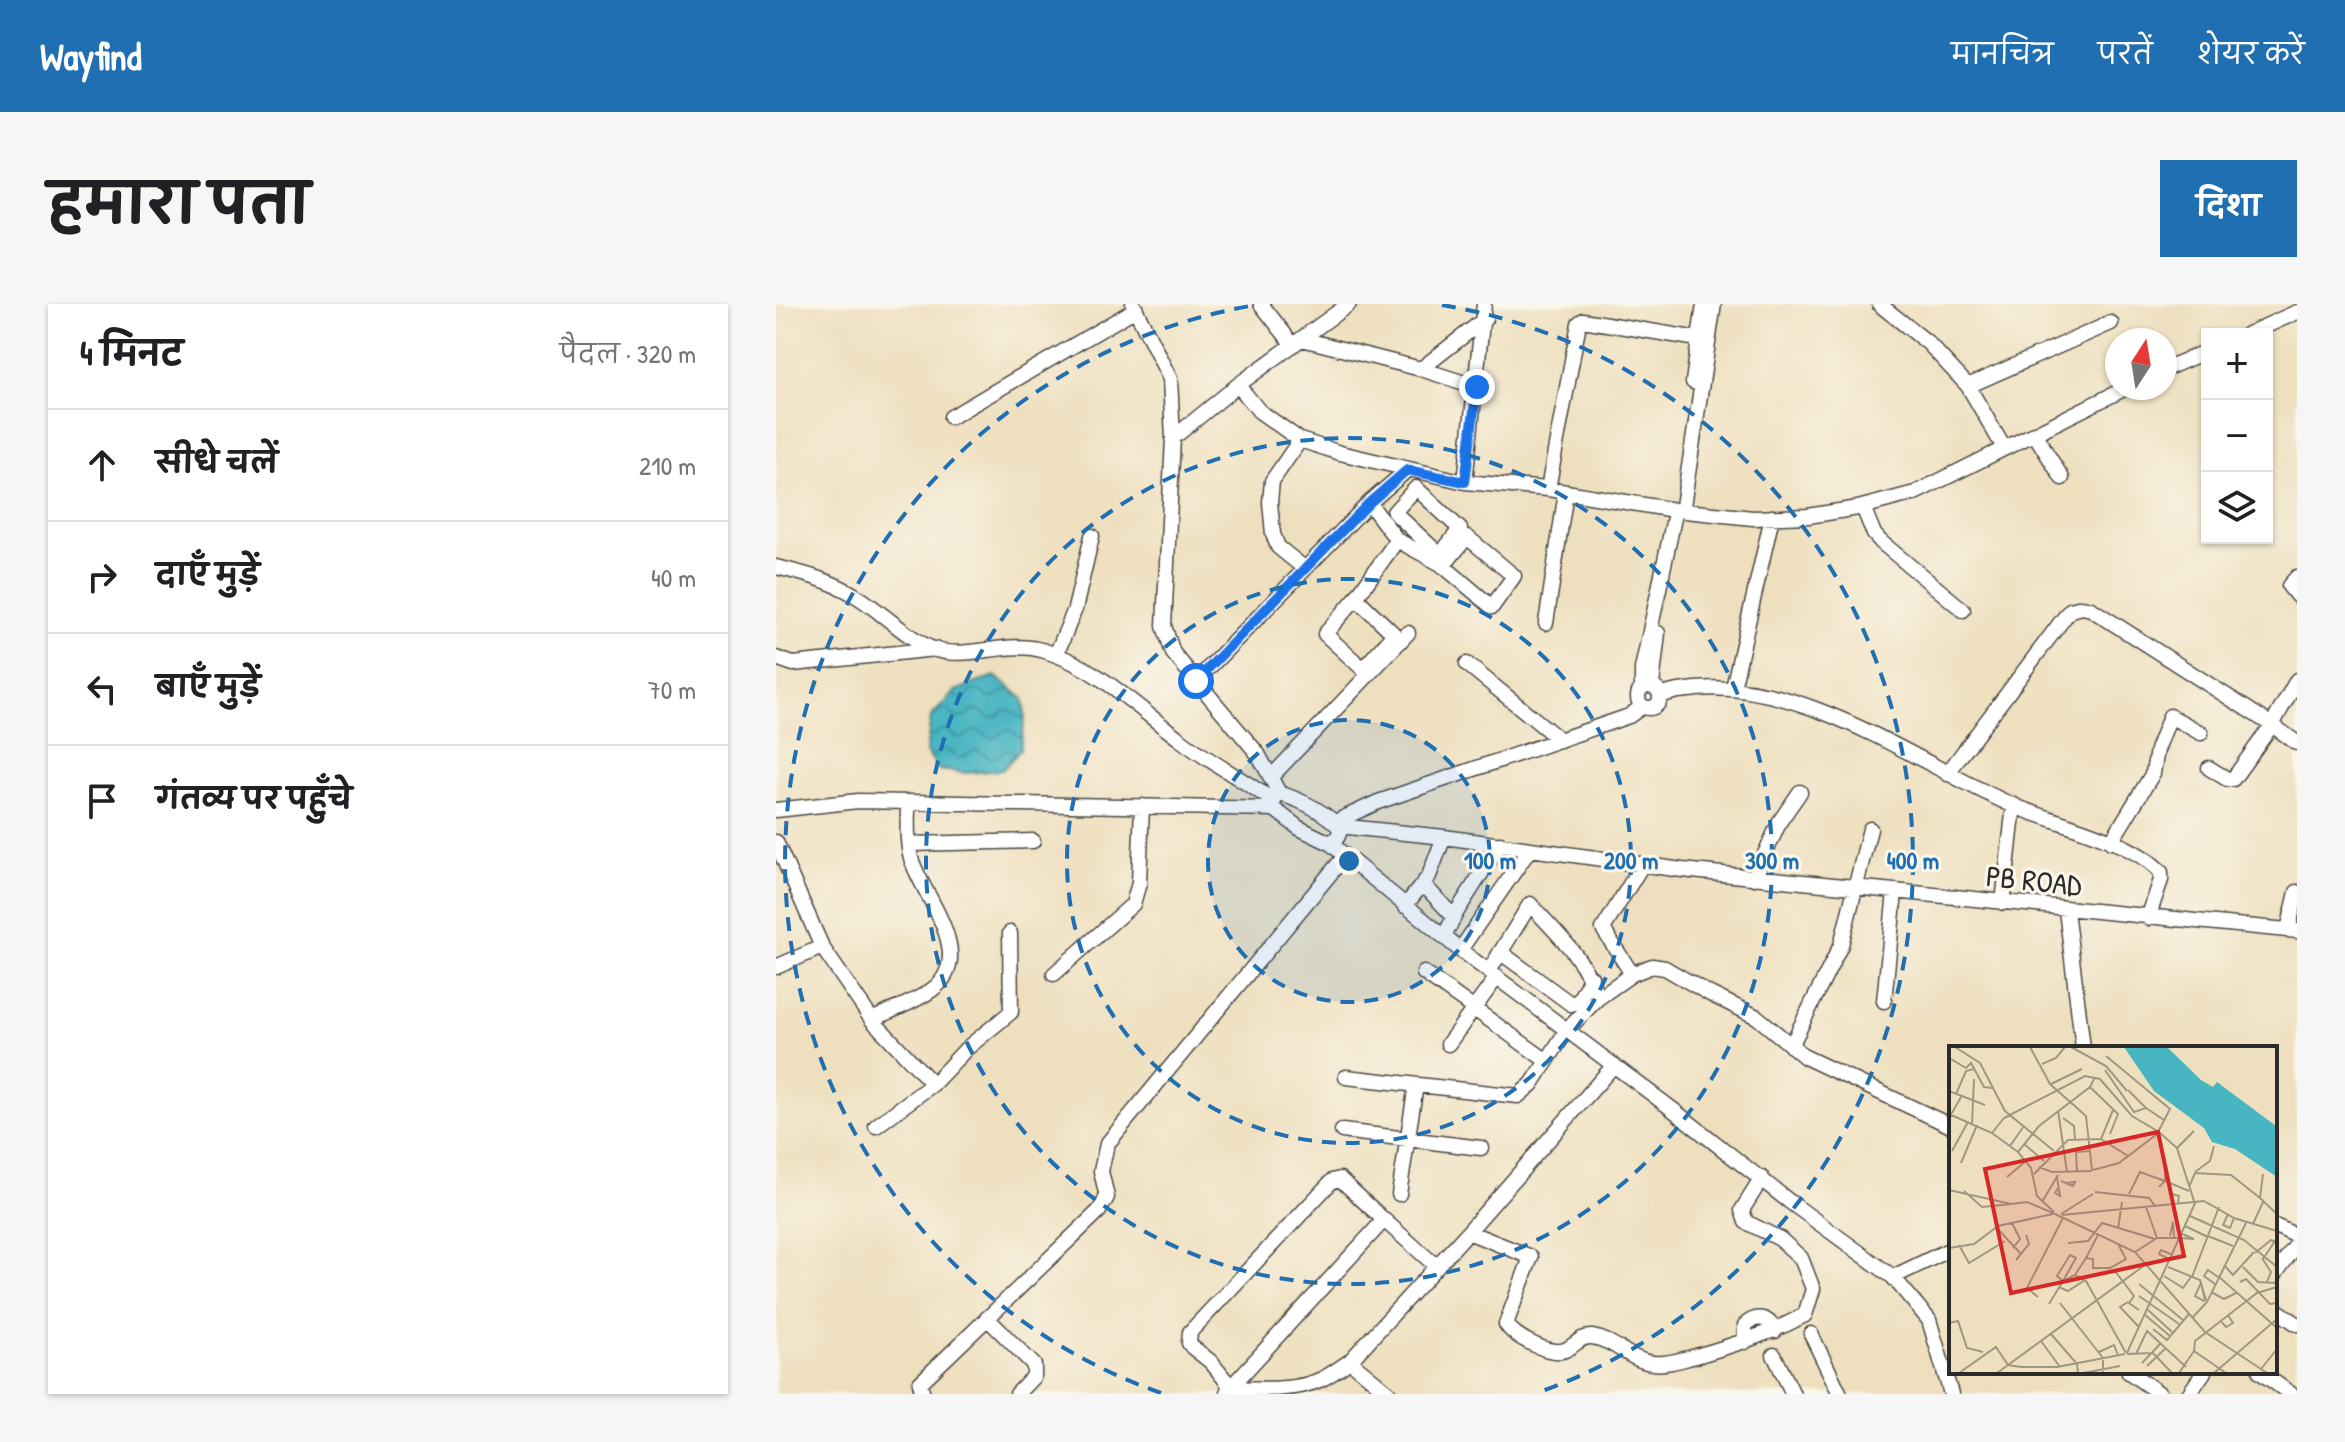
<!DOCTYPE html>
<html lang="hi">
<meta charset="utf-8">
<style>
:root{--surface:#fff;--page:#f6f6f6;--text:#202124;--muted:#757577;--line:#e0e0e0;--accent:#1f6fb2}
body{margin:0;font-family:"Patrick Hand","Playpen Sans Deva",sans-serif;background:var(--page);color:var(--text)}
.controls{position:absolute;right:24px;top:24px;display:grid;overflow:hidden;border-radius:0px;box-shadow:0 2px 6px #0004}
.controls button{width:72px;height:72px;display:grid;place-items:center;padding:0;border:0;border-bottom:2px solid var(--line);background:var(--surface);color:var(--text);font:40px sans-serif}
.compass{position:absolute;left:1329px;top:24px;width:72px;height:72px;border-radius:50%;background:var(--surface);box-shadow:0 2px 6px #0004;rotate:12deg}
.stop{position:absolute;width:24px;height:24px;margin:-18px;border:6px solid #1a73e8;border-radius:50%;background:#fff}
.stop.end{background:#1a73e8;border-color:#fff;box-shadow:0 2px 8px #0008}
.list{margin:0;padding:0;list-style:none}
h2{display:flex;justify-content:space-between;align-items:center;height:104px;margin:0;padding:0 32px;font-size:34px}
h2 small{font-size:26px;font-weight:400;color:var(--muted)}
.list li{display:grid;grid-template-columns:52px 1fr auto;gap:24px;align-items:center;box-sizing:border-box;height:112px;padding:0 32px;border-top:2px solid var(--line)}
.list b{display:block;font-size:30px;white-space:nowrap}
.list em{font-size:26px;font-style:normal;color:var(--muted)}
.icon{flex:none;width:44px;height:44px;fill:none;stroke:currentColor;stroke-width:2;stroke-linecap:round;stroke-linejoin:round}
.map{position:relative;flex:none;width:1521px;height:1090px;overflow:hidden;border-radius:0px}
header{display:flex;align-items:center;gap:48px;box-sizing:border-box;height:112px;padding:0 40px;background:var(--accent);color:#fff}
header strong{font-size:38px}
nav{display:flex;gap:44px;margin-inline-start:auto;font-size:28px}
.intro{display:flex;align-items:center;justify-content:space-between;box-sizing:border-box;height:192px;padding:0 48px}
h1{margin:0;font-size:56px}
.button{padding:20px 36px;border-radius:0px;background:var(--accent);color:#fff;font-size:28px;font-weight:700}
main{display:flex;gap:48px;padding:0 48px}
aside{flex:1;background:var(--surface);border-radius:0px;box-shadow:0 2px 6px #0004}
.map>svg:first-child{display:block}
.water{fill:url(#water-waves);stroke:#3a7076;stroke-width:2}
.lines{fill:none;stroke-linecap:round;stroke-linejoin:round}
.minor-casing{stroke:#484641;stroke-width:17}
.minor{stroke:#fff;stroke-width:14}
.route{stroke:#1a73e8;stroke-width:10}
.ring{fill:none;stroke:#1f6fb2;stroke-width:4;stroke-dasharray:14 10}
.labels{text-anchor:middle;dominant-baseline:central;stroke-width:6;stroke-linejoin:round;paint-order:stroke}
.street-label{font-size:30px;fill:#2b2b2b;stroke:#fbf7ec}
.inset-road{fill:none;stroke:#a09783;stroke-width:2}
.view{fill:#d62828;fill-opacity:0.15;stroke:#d62828;stroke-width:4}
.inset-edge{fill:none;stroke:#2b2b2b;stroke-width:4}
.centre{fill:#1f6fb2;stroke:#fbf7ec;stroke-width:4}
.ring-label{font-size:24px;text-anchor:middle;font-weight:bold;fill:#1f6fb2;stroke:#fbf7ec;stroke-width:6;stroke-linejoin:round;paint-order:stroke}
</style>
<header>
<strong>Wayfind</strong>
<nav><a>मानचित्र</a><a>परतें</a><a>शेयर करें</a></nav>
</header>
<div class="intro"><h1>हमारा पता</h1><a class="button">दिशा</a></div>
<main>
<aside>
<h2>4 मिनट<small>पैदल · 320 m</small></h2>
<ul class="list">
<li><svg class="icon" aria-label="ahead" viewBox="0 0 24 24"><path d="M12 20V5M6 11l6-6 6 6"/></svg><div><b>सीधे चलें</b></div><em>210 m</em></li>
<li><svg class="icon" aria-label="right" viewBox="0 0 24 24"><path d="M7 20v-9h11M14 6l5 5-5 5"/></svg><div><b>दाएँ मुड़ें</b></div><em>40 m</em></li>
<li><svg class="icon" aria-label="left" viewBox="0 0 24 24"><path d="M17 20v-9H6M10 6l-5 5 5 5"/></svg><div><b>बाएँ मुड़ें</b></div><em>70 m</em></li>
<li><svg class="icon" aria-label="arrive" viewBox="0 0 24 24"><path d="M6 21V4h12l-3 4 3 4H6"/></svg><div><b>गंतव्य पर पहुँचे</b></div></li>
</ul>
</aside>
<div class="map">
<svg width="1521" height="1090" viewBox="0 0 1521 1090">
<defs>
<pattern id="water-waves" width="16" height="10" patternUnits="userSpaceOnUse" patternTransform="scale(2)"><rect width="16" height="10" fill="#48b6c2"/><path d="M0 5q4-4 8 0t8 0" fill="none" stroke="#3c949e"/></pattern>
</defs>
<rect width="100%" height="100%" fill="#fbf7ec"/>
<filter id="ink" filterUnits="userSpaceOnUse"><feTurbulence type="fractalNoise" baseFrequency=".0125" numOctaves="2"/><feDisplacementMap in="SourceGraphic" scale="16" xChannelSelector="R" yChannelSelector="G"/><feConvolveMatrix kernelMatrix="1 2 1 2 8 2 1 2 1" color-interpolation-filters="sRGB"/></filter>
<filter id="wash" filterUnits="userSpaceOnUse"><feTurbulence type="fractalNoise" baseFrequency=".006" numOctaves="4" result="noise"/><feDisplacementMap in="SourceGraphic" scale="32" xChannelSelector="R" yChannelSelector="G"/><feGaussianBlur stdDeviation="1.8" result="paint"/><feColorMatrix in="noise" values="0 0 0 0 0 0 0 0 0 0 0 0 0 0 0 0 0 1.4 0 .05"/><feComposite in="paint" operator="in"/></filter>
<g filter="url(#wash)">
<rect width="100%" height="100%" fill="#eedfbe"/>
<!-- water -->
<path class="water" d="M 219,372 L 248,395 L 249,415 L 244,446 L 226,466 L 191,469 L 163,466 L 150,448 L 155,413 L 179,387 Z"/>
</g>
<g filter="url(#ink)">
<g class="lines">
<!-- minor casing -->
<g class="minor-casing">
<path id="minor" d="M 357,0 L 394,75 L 397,134 L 388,322 L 397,349 L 482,450 L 503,489
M 485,0 L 517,41
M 1103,0 L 1152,39 L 1192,82 L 1228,144
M 1472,30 L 1521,8
M 526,35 L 645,65 L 701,83
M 645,65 L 709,15
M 1389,65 L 1431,47
M 917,78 L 928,0
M 462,81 L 483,107 L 524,136 L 564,149 L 689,178 L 772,185 L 898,206
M 1192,82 L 1335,19
M 175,113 L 360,5
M 1258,129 L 1286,174
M 397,134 L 462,81 L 573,0
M 524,136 L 496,177 L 494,198 L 497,230 L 502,243 L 528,264
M 689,178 L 708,0
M 640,184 L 684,225 L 664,251 L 618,208 Z
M 772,185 L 803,19 L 807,16 L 922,35
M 907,202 L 938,0
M 1087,203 L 1098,230 L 1105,238 L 1187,306
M 909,207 L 977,214 L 1032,212 L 1082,204 L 1139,189 L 1350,84
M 621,236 L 665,260 L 716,303 L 738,272 L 691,233 L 667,262
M 0,263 C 30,270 60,278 85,295 C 105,308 138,339 160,346 C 194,356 232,335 269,347 C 322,363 361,404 405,436 C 434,458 466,475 496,496
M 1521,273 L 1513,282 L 1521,292
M 580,294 L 549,330 L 587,365 L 618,330 L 580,294 L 621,236 L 593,199
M 770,319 L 790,188
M 280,351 L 299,305 L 316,232
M 0,354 L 17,360 L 159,345
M 691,360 L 784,436
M 420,377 L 593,199 L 631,166
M 876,381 L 882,329
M862 393a11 11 0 1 1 22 0a11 11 0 1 1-22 0Z
M 866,383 L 866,365 L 899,209
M 957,384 L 996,213
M 885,392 C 897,386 908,387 920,385 C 1028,375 1141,459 1236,501 C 1279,519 1354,535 1385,568 L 1385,576 L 1372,614
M 1433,464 L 1451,475 L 1457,475 L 1496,421 L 1521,439
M 1171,470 L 1294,306 L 1306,303 L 1315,305 L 1496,421 L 1521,376
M 495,473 L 632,329
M 0,506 L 82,497 L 498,505
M 559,518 L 602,498 L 853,412 L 867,402
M 562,522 L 668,533 L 906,566 L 1521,627
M 0,538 L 46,643 L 96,716 L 157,780
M 1335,538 L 1377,469 L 1381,446 L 1394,412 L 1425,429
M 554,539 L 561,534 L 565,525 C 550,508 524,496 503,489 L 496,500 L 498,505 L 523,524 L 554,539 L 684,646 L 896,805 L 1014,898 L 1117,973 L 1153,1016 L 1175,1090
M 133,540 L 257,537
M 978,574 L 1004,517 L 1024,488
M 647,580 L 678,613
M 1227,599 L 1238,501
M 629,602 L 653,572 L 668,533
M 1290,606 L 1307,744
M 1512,626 L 1521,588
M 668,633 L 680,609 L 724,540
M 684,646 L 754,545
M 724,648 L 795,700 L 802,698 L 815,673
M 0,663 L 46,643
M 713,667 L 754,600 C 782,631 809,654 822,694
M 648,669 L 771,757
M 278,670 L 357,600 L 363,579 L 366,502
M 856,670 L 827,625 L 866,561
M 1108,697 L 1119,588
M 96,716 C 115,706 140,698 157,685 C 202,651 145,590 135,554 C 130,537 132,516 132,498
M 672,740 L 721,673
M 1015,742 L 1065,641 L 1094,525
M 838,761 L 692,928 L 755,953 L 730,1020 C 738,1033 774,1052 789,1046 C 799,1042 804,1032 816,1033 C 839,1036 854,1057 877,1059 C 891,1061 907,1055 920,1052 C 958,1041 993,1030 1029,1011 L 1037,985 L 1025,954 L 1004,935 L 970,918 L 966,906 L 986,874
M 570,773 L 742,792 L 756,780 L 791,726 L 822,694 L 856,670 L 876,662 L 889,664 L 934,690 L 981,713 L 1029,753 L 1175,822
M 100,822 L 157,780 L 190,745 L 235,708 L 234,629
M 566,827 L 705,844
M 564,875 L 608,916 L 455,1083 L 435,1058 L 416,1043 L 413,1039 L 414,1028 L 556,877 Z
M 623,890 L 640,781
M 608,916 L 660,962
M 1499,922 L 1521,932
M 1499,970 L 1521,940
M 1117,973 L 1175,945
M 1499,1005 L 1521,1020
M 211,1014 L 258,1061 L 258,1072 L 241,1090
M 1035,1030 L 1064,1090
M 969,1038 L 969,1021 C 980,1011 992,1012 999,1027
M 998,1051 L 1017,1090
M 1353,1068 L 1384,1090
M 1484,1068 L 1515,1090
M 451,1088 L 455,1083 C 484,1085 519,1088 546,1075 C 556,1070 565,1063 574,1057
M 147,1090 L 144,1079 L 323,907 L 331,893 L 325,867 L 331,840 L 568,553
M 614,1090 L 574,1057 L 692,928
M 1413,1090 L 1428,1068"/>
</g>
<!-- minor -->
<use href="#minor" class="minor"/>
</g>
</g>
<g class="lines" filter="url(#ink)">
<!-- route -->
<path class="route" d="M 420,377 L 593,199 L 631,166 L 689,178 L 701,83"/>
</g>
<!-- distance rings -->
<circle cx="573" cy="557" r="141" fill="#1f6fb2" fill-opacity=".12"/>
<g class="ring">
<circle cx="573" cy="557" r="141"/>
<circle cx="573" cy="557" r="282"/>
<circle cx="573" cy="557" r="423"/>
<path d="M385 1089A564 564 0 0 1 480 1M666 1A564 564 0 0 1 761 1089"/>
</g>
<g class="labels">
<!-- street labels -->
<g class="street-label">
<text transform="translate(1258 576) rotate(6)">PB ROAD</text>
</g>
</g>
<!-- overview -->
<g transform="translate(1173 742)">
<rect width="328" height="328" fill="#eedfbe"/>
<path d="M 175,1 L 218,1 L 252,34 L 264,41 L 268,36 L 327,80 L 328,131 L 286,103 L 263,96 L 255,82 L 205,45 Z" fill="#48b6c2"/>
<path class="inset-road" d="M 6,1 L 31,17 L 56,65 L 105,105M 81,1 L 101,38 L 137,70 L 143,124M 122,1 L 157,20 L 178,45M 2,13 L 17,22 L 22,17 L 35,41 L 44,42M 93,18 L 107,12 L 116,1M 156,24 L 185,66 L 197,62 L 215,74M 102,38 L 133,23M 141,41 L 169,68 L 161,88M 179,44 L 197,62M 0,45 L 36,59M 7,48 L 17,25 L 25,23M 109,64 L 118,126M 0,68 L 43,87 L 69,106 L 82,122 L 88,150 L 105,166M 0,72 L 12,51M 114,72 L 125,80 L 126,93M 23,78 L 25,33M 210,86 L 228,102 L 245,155M 43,87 L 55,72 L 136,30 L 151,33 L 183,70 L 210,86M 152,93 L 164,64M 75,98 L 95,115M 61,100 L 75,80M 228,102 L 245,85M 3,105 L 19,76M 69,106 L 90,80 L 141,41 L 146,31M 12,117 L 28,79M 90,121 L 103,126 L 143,125M 144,124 L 170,117 L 208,88 L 221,63 L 157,10M 128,125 L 127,106 L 141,105M 246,126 L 261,115 L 265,100M 85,128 L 119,94 L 152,93 L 179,110M 314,128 L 311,152 L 328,168M 58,131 L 77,115M 108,131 L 111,150 L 106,147 L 109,142M 112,135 L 124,140 L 126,136 L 118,137M 210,141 L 216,135 L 240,145M 240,141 L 246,127 L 282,129 L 311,152M 0,144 L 62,158 L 78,156 L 104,167M 15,145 L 33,161 L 62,158M 146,146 L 200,152 L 206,160M 180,148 L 191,126 L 216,135 L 216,113M 93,156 L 109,129M 223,158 L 223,148 L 230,150 L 229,157M 197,161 L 208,192M 112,168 L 144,148M 279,168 L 274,179 L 281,182 L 285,172M 113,169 L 255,155 L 285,172 L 328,185M 241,170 L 295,194 L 328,221M 112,171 L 104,167 L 186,206 L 256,286 L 318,327M 63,177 L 71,193 L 64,202M 304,178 L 314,156M 236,180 L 259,191M 47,181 L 72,208M 169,183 L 173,156M 149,189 L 137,212 L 144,213 L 144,222 L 161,222 L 177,213 L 169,198M 221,190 L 224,176 L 225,191M 259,190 L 284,200M 232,192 L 245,193 L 233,188M 119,197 L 139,195 L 153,177 L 206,193M 10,199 L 20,217 L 56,195M 0,202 L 25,198 L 49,180 L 104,168M 186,206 L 208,192 L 232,192M 306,207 L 322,194 L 328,197M 121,209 L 127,212 L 114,235 L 108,230 ZM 137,212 L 126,229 L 137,235 L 177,307M 313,212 L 322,226 L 318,236M 314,213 L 328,192M 67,214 L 80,198 L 77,189M 222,214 L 210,208 L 212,204 L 224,209M 275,219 L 284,229 L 305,206M 219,221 L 251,234 L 257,254M 294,221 L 309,236 L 327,237M 166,225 L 185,250 L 180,257 L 190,264M 215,230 L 234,242 L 242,231M 269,230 L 328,282M 243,231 L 270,161M 291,236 L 297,233 L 321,258 L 328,257M 252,237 L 256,254 L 255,255 L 246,250 ZM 190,238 L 234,274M 266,238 L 255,230 L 259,224 L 269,231M 110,241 L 119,245 L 136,234M 262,246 L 275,253 L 287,247M 190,250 L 230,278M 89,251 L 78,242 L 114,172M 179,256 L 171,261 L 190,281M 111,257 L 154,312 L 154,327M 100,258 L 114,235 L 126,229M 198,263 L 223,286M 196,269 L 221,290M 244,271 L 258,256 L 297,177M 271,274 L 277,281 L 284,277 L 279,269M 0,277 L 9,275 L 18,302 L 34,306M 204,283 L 218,294 L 240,268M 102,288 L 128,318 L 129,327M 92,295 L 111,321M 150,306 L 165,299 L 169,309M 178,307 L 247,155M 178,308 L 204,307 L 223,327M 187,308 L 198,285 L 237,321M 193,317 L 212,297M 198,320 L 217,302M 312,323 L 328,303M 10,327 L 47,301 L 59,319 L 72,321 L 108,321 L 176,308M 48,327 L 196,219M 134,327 L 171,320M 230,327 L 245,305M 265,327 L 328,273M 277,327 L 245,305 L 246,295 L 308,247 L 328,241"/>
<path class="view" d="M 209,86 L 235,210 L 62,247 L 36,123 Z"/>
<rect width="328" height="328" class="inset-edge"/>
</g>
<circle cx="573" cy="557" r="12" class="centre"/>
<g class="ring-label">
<text x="714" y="565">100 m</text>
<text x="855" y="565">200 m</text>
<text x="996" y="565">300 m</text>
<text x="1137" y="565">400 m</text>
</g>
</svg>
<div class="controls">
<button>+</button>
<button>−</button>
<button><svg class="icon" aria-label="layers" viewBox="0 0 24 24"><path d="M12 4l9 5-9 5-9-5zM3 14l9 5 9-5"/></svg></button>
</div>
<svg class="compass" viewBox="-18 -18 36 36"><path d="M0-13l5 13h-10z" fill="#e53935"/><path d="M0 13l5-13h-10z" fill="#757577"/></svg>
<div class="stop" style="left:420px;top:377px"></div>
<div class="stop end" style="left:701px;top:83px"></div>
</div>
</main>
